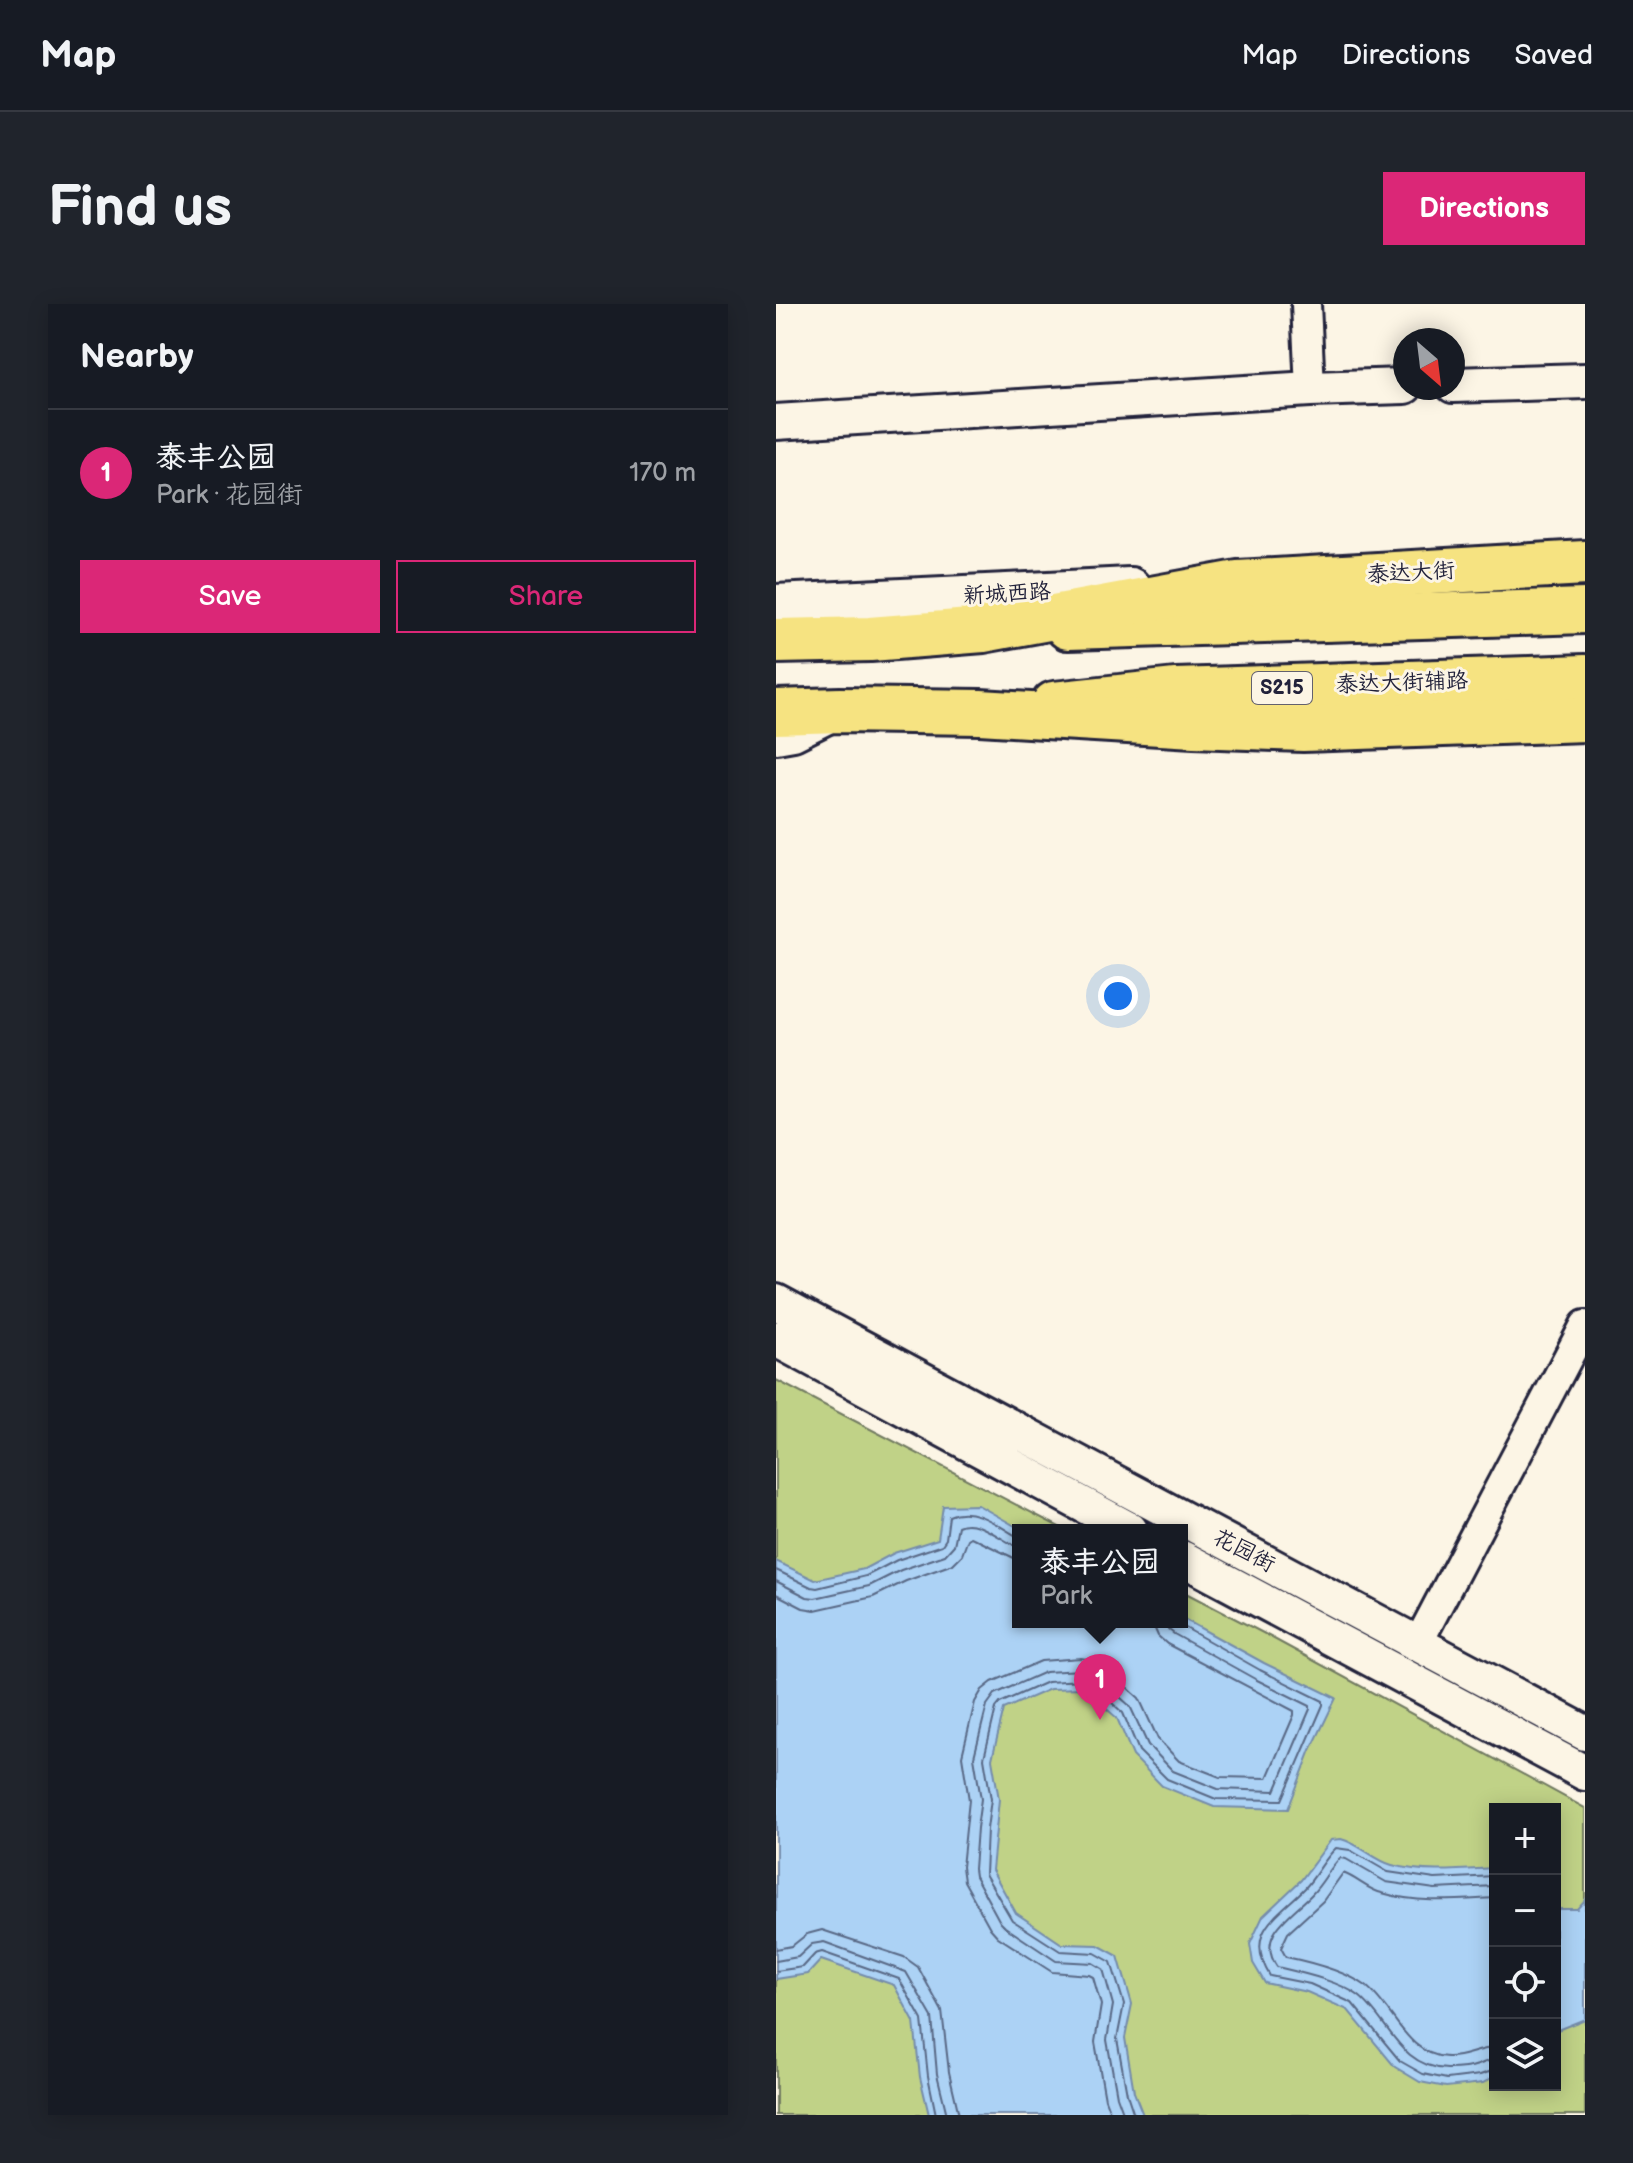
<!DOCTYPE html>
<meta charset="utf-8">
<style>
:root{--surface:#171b24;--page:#20242c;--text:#f1f3f6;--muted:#9ea1a6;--line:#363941;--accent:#db2777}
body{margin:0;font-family:"Balsamiq Sans","LXGW WenKai TC",sans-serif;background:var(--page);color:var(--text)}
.controls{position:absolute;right:24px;bottom:24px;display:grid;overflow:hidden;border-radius:0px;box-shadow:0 4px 20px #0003}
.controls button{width:72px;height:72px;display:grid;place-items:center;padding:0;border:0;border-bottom:2px solid var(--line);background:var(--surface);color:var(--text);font:40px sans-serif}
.compass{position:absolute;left:617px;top:24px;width:72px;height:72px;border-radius:50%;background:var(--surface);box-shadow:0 4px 20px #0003;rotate:152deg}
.you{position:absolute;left:342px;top:692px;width:28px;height:28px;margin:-20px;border:6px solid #fff;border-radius:50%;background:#1a73e8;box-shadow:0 0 0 12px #1a73e833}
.badge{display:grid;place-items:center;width:52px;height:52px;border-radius:50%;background:var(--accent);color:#fff;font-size:26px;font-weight:700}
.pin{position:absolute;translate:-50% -66px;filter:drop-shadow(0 2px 4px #0008)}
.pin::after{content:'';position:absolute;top:42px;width:28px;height:24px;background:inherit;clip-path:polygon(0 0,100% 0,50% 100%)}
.popup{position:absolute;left:236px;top:1220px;width:176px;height:104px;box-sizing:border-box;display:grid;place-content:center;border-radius:0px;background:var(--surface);filter:drop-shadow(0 2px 6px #0005);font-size:26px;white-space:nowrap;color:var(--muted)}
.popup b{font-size:30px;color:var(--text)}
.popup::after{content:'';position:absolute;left:50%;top:100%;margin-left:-16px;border:16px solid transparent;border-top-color:var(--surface)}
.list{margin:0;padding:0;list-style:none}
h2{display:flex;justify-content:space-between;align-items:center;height:104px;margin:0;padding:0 32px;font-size:34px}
h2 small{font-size:26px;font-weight:400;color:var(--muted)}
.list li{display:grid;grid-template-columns:52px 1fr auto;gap:24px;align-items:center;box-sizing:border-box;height:128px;padding:0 32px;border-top:2px solid var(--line)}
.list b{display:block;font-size:30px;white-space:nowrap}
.list p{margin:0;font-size:26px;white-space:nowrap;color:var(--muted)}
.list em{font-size:26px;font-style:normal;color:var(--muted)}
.actions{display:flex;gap:16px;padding:24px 32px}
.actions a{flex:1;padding:18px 0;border:2px solid var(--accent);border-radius:0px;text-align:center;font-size:28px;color:var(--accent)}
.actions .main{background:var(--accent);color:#fff}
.icon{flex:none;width:44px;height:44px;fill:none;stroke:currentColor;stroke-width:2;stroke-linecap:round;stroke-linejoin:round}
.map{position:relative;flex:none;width:809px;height:1811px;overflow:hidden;border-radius:0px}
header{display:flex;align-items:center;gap:48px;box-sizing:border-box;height:112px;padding:0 40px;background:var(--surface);border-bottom:2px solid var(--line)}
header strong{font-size:38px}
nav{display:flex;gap:44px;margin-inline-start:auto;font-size:28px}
.intro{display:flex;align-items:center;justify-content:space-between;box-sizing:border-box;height:192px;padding:0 48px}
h1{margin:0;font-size:56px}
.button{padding:20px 36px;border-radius:0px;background:var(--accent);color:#fff;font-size:28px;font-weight:700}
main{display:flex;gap:48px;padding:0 48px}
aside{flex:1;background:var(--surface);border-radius:0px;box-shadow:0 4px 20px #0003}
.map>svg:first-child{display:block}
.green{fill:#c0d287;stroke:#717a61;stroke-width:2;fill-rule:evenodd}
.water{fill:#acd2f5;stroke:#758cab;stroke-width:2}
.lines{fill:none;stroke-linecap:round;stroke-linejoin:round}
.shore{stroke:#596885;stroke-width:2}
.minor-casing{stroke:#22223b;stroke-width:34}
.tertiary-casing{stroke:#22223b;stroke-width:40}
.secondary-casing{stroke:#22223b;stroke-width:46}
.primary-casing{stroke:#22223b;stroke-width:50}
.trunk-casing{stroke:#22223b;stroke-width:50}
.minor{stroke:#fcf5e5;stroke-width:28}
.tertiary{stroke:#fcf5e5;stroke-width:34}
.secondary{stroke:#fcf5e5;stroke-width:40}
.primary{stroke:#f6e381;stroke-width:44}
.trunk{stroke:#f6e381;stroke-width:44}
.labels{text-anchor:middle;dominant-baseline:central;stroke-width:6;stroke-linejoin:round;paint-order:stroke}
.shield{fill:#fcf5e5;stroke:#63616e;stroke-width:2}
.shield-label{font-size:20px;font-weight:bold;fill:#22223b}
.street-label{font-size:22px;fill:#22223b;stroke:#fcf5e5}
</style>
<header>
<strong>Map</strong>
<nav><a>Map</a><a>Directions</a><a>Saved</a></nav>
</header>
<div class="intro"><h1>Find us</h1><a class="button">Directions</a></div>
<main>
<aside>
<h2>Nearby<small></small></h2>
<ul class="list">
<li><span class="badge">1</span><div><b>泰丰公园</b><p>Park · 花园街</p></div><em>170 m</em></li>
</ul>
<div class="actions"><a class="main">Save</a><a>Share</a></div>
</aside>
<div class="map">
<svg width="809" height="1811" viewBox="0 0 809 1811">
<rect width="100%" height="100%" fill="#fcf5e5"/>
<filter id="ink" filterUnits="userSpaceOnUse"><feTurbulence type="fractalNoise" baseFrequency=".0125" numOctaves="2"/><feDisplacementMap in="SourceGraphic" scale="16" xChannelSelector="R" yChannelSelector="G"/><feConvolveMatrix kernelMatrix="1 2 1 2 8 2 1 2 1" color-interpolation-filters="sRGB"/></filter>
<g filter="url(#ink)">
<!-- green -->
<path class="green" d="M 0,1076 L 289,1226 L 242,1226 L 242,1318 L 406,1318 L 406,1287 L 487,1329 L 809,1504 L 809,1811 L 0,1811 ZM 719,1505 L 779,1505 L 779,1781 L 719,1781 Z"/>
<!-- water -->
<path class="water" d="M 202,1201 L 246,1226 L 242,1226 L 242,1318 L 406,1318 L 406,1314 L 488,1359 L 560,1394 L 535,1446 L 512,1505 L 438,1503 L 386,1482 L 357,1452 L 341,1414 L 307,1384 L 274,1385 L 228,1405 L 216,1455 L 223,1495 L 216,1566 L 240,1609 L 286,1640 L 322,1641 L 342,1652 L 356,1700 L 349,1734 L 358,1788 L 367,1811 L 153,1811 L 144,1773 L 138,1718 L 118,1681 L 45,1656 L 32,1670 L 0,1675 L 0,1257 L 39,1276 L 88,1265 L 118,1249 L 162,1235 L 167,1202 Z
M 565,1535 C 584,1540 598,1556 616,1561 C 650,1570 685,1566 719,1564 L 719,1772 L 707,1779 L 670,1783 L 644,1778 L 619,1763 L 572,1706 L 531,1688 L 489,1679 L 477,1659 L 474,1640 L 487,1612 L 525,1576 L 555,1536 Z
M 809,1596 L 809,1715 L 779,1727 L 779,1605 L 801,1605 Z"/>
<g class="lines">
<!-- shore -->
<path class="shore" d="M 0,1266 L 35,1283 L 41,1284 L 90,1272 L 121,1256 L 166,1241 L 170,1235 L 173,1212 C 197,1201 221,1221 242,1233
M 0,1277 L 31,1293 L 39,1294 L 93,1282 L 125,1266 L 169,1251 L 178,1241 L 182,1222 C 201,1213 224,1236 242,1243
M 0,1290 L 27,1304 L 39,1306 L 97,1293 L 130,1277 L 177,1260 L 186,1251 L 192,1235 L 195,1233 L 242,1256
M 719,1572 L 659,1575 L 612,1568 L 574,1546 L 560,1544 C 548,1555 541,1571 529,1584 C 501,1613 467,1628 494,1672 L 534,1680 L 576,1699 L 624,1757 L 647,1770 L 671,1775 L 704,1771 L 719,1766
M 719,1582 L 659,1585 L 610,1578 L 570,1555 L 564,1554 C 553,1565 547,1579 536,1590 C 516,1611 479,1631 501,1663 C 526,1669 563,1677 583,1692 C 613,1716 623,1763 671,1765 C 679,1765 694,1764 702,1761 C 708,1759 711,1756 719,1756
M 719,1594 C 681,1596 643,1600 606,1589 C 592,1586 581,1574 567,1569 L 547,1597 L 512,1629 L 505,1644 L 510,1653 C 534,1658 569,1667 590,1682 C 618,1704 630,1751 671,1753 C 688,1754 703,1744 719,1744
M 0,1645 L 16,1642 L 31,1630 L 46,1626 L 128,1653 L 142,1663 L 166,1707 L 173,1768 L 183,1811
M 0,1657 L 22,1653 L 36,1640 L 48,1638 L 130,1668 L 156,1713 L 161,1770 L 171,1811
M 0,1667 L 27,1663 L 39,1650 L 46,1648 L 123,1675 L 146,1716 L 152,1772 L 160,1811
M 335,1811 L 329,1795 L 319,1738 L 325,1701 L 317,1673 L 313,1671 L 276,1668 L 222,1633 L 214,1624 L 188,1577 L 186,1563 L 193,1496 L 186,1452 L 199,1398 L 206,1386 L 216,1378 L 265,1357 L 305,1354 L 316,1356 L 326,1361 L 363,1394 L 382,1435 L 403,1457 L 444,1473 L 491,1474 L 518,1411 L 518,1407 L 391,1340 L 382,1332 L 376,1318
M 348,1811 L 341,1792 L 331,1736 L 337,1701 L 327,1665 L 317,1659 L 280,1657 L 229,1623 L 224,1618 L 199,1572 L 198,1565 L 201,1524 L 205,1495 L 198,1453 L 211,1401 L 219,1390 L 269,1368 L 306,1366 L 319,1371 L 354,1402 L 372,1441 L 397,1467 L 442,1485 L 499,1487 L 534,1405 L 534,1402 L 479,1375 L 398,1330 L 392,1325 L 389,1318
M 358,1811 L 351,1790 L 341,1735 L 348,1700 L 335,1658 L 319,1649 L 284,1647 L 236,1616 L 209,1570 L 211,1525 L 215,1495 L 208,1454 L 220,1404 L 224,1399 L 271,1378 L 307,1376 L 313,1378 L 347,1409 L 363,1447 L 391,1475 L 440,1495 L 506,1496 L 547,1401 L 547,1397 L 484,1366 L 399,1318"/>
<!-- minor casing -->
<g class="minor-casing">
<path id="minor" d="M 530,0 L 534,85
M 642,1339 L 809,1021"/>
</g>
<!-- tertiary casing -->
<g class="tertiary-casing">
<path id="tertiary" d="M 677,81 L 809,77
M 0,118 L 534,85 L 629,82
M 0,432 L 17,429 L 53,411
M 0,998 L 809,1429
M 0,1035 L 354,1226
M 406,1254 L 809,1469"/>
</g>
<!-- secondary casing -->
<g class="secondary-casing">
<path id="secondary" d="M 0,301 L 354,284"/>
</g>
<!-- primary casing -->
<g class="primary-casing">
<path id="primary" d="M 292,323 L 809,307
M 278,400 L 400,387 L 809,373"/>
</g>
<!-- trunk casing -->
<g class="trunk-casing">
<path id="trunk" d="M 0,337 L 94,335 L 207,326 L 462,279 L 809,259
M 0,408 L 64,406 L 204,408 L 418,421 L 527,425 L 809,415"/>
</g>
<!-- minor -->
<use href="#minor" class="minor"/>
<!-- tertiary -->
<use href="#tertiary" class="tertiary"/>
<!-- secondary -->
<use href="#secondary" class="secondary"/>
<!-- primary -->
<use href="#primary" class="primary"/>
<!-- trunk -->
<use href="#trunk" class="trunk"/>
</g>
</g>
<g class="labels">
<!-- shield labels -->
<rect class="shield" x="476" y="368" width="60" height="32" rx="6"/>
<g class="shield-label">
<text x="506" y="384">S215</text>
</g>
<!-- street labels -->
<g class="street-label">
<text transform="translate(635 269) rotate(-3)">泰达大街</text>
<text transform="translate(231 290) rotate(-3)">新城西路</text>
<text transform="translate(626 379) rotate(-2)">泰达大街辅路</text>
<text transform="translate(468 1247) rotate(28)">花园街</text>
</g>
</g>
</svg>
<div class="controls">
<button>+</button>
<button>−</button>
<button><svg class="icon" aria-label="locate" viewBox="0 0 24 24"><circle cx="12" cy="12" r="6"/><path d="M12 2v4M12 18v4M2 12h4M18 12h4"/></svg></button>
<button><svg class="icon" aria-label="layers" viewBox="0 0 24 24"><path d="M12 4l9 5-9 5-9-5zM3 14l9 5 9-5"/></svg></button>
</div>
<svg class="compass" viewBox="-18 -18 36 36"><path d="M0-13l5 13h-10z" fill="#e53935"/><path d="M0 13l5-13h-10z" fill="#9ea1a6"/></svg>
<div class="you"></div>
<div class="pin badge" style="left:324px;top:1416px">1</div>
<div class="popup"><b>泰丰公园</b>Park</div>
</div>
</main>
